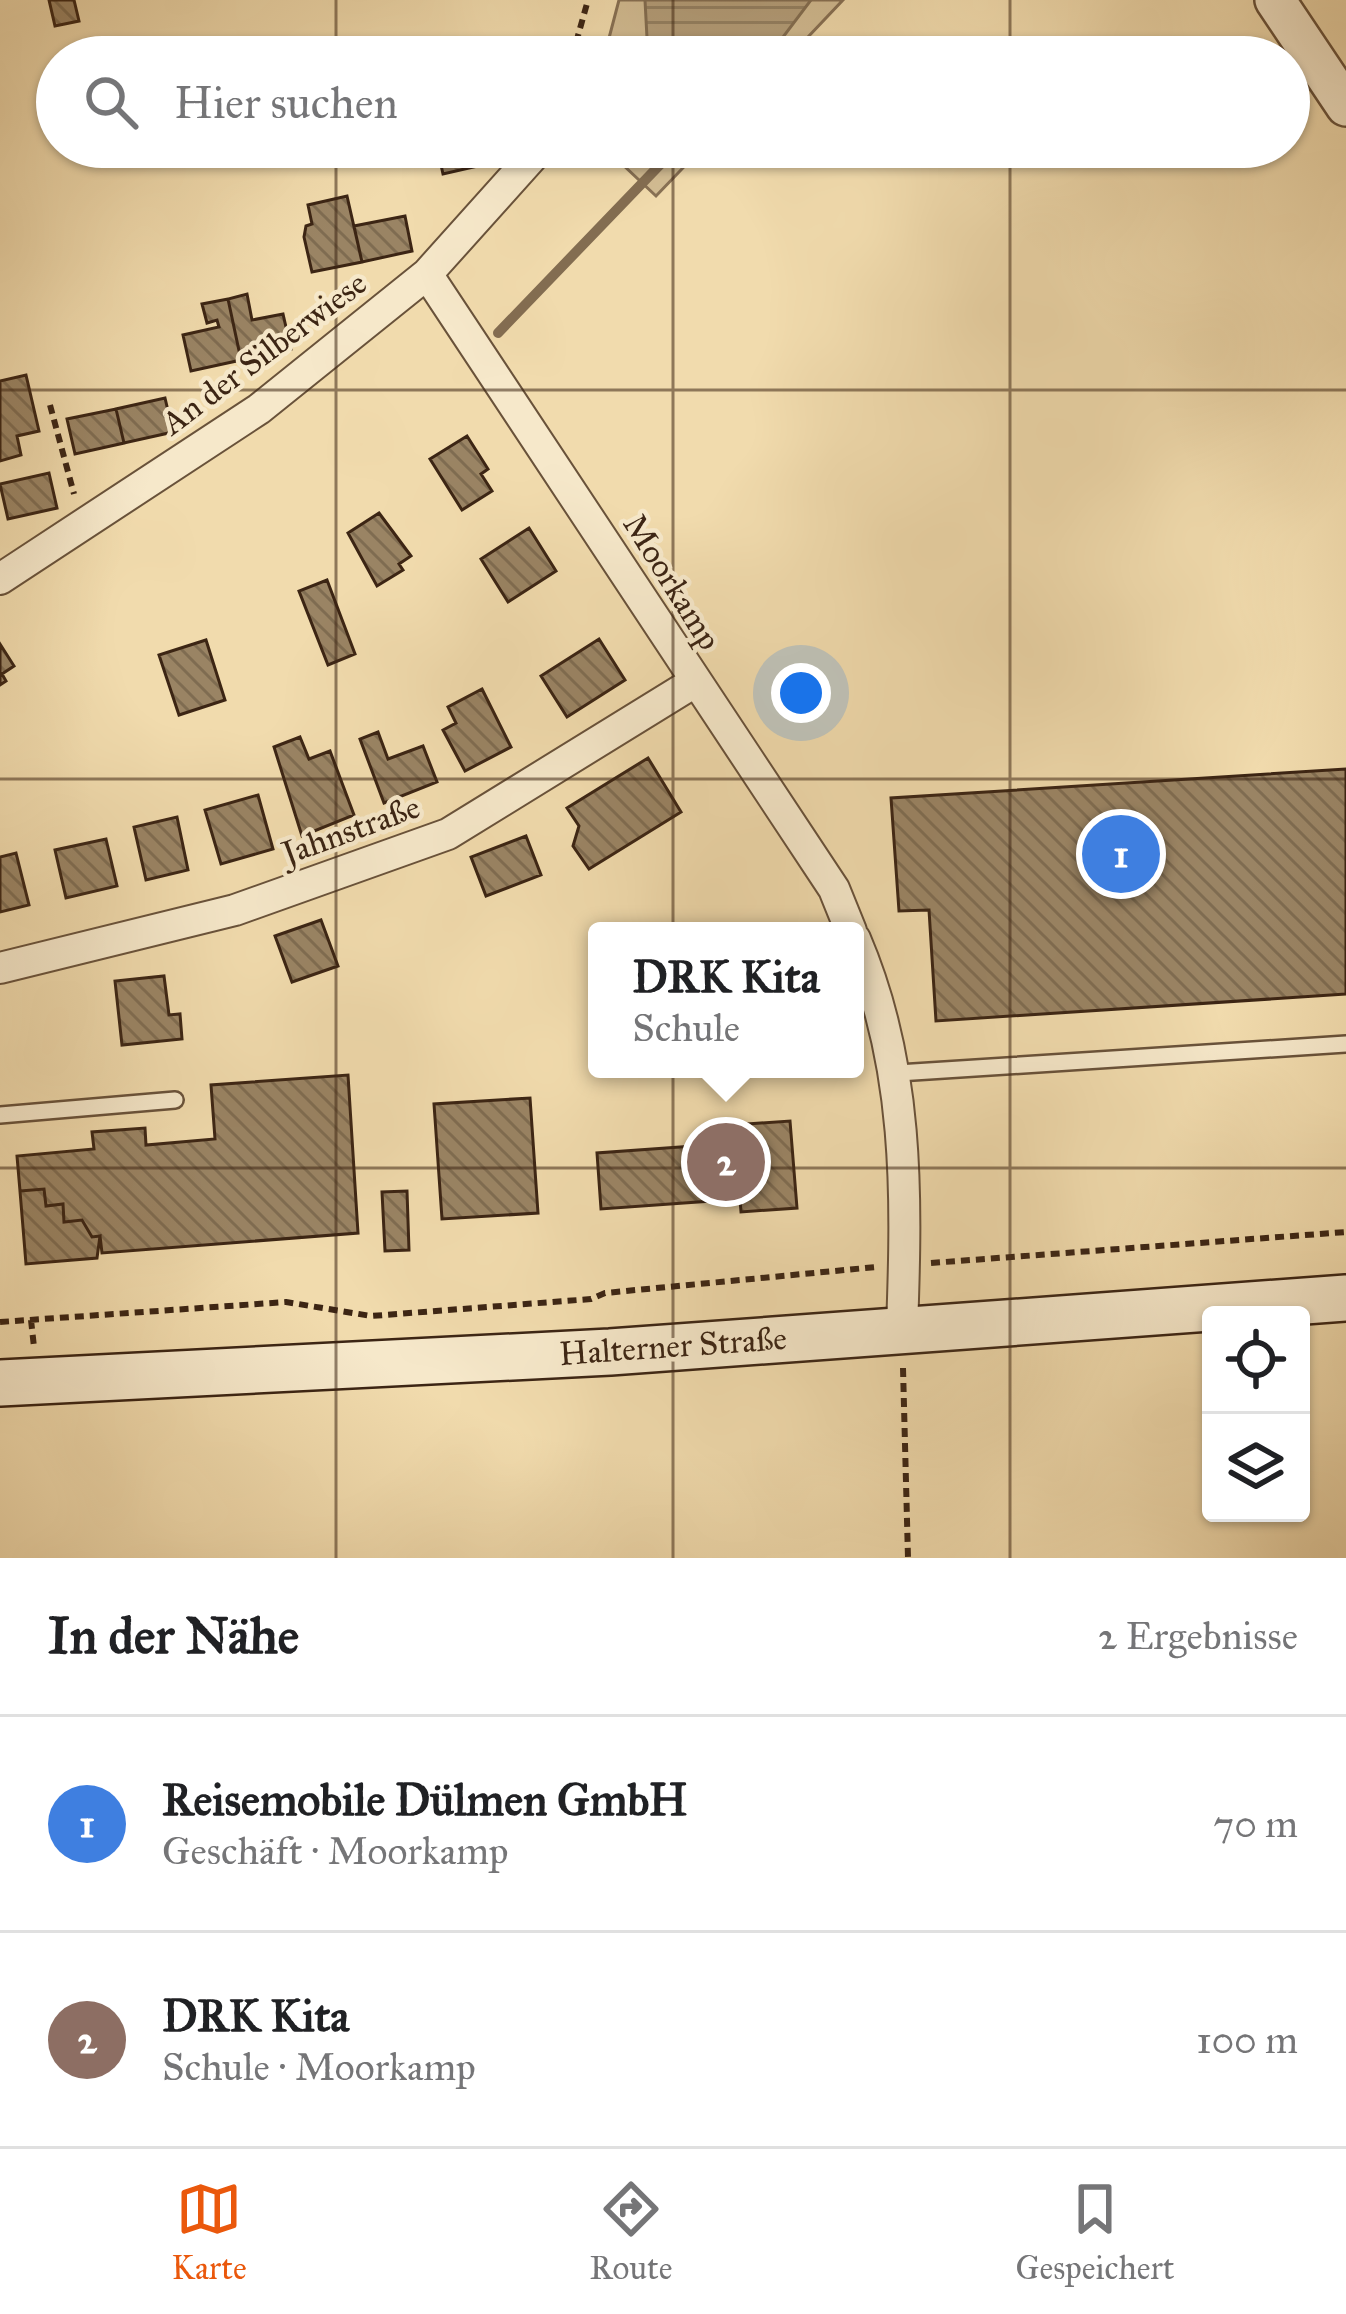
<!DOCTYPE html>
<html lang="de">
<meta charset="utf-8">
<style>
:root{--surface:#fff;--page:#f6f6f6;--text:#202124;--muted:#757577;--line:#e0e0e0;--accent:#ea580c}
body{margin:0;font-family:"IM FELL Great Primer",serif;background:var(--page);color:var(--text)}
.controls{position:absolute;right:36px;bottom:36px;display:grid;overflow:hidden;border-radius:12px;box-shadow:0 3px 9px #0004}
.controls button{width:108px;height:108px;display:grid;place-items:center;padding:0;border:0;border-bottom:3px solid var(--line);background:var(--surface);color:var(--text);font:60px sans-serif}
.you{position:absolute;left:801px;top:693px;width:42px;height:42px;margin:-30px;border:9px solid #fff;border-radius:50%;background:#1a73e8;box-shadow:0 0 0 18px #1a73e833}
.badge{display:grid;place-items:center;width:78px;height:78px;border-radius:50%;background:var(--accent);color:#fff;font-size:39px;font-weight:700}
.pin{position:absolute;translate:-50% -50%;border:6px solid #fff;box-shadow:0 3px 12px #0006}
.popup{position:absolute;left:588px;top:922px;width:276px;height:156px;box-sizing:border-box;display:grid;place-content:center;border-radius:12px;background:var(--surface);filter:drop-shadow(0 3px 9px #0005);font-size:39px;white-space:nowrap;color:var(--muted)}
.popup b{font-size:45px;color:var(--text)}
.popup::after{content:'';position:absolute;left:50%;top:100%;margin-left:-24px;border:24px solid transparent;border-top-color:var(--surface)}
.list{margin:0;padding:0;list-style:none}
h2{display:flex;justify-content:space-between;align-items:center;height:156px;margin:0;padding:0 48px;font-size:51px}
h2 small{font-size:39px;font-weight:400;color:var(--muted)}
.list li{display:grid;grid-template-columns:78px 1fr auto;gap:36px;align-items:center;box-sizing:border-box;height:216px;padding:0 48px;border-top:3px solid var(--line)}
.list b{display:block;font-size:45px;white-space:nowrap}
.list p{margin:0;font-size:39px;white-space:nowrap;color:var(--muted)}
.list em{font-size:39px;font-style:normal;color:var(--muted)}
.icon{flex:none;width:66px;height:66px;fill:none;stroke:currentColor;stroke-width:2;stroke-linecap:round;stroke-linejoin:round}
.map{position:relative;flex:none;width:1346px;height:1558px;overflow:hidden}
.search{position:absolute;background:var(--surface);box-shadow:0 3px 9px #0004;left:36px;right:36px;top:36px;height:132px;display:flex;align-items:center;gap:30px;box-sizing:border-box;padding:0 42px;border-radius:66px;color:var(--muted);font-size:45px}
.sheet{height:588px;background:var(--surface)}
nav{display:flex;justify-content:space-around;align-items:center;box-sizing:border-box;height:168px;border-top:3px solid var(--line);background:var(--surface);font-size:33px;color:var(--muted)}
nav a{display:grid;justify-items:center;gap:6px}
nav .on{color:var(--accent)}
.map>svg:first-child{display:block}
.grass{fill:#d2bc93;stroke:#877054;stroke-width:3}
.water{fill:url(#water-rules);stroke:#836d51;stroke-width:3}
.lines{fill:none;stroke-linecap:round;stroke-linejoin:round}
.stream{stroke:#836d51;stroke-width:10}
.building{fill:url(#building-back-hatch);stroke:#3c2514;stroke-width:3}
.service-casing{stroke:#69523a;stroke-width:20}
.minor-casing{stroke:#69523a;stroke-width:34}
.tertiary-casing{stroke:#69523a;stroke-width:44}
.secondary-casing{stroke:#3c2514;stroke-width:50}
.path{stroke:#3c2514;stroke-width:6;stroke-dasharray:9 6;stroke-linecap:butt}
.service{stroke:#f6e8ca;stroke-width:15}
.minor{stroke:#f6e8ca;stroke-width:30}
.tertiary{stroke:#f6e8ca;stroke-width:39}
.secondary{stroke:#f6e8ca;stroke-width:45}
.grid{fill:none;stroke:#3c2514;stroke-width:3;stroke-opacity:0.55}
.labels{text-anchor:middle;dominant-baseline:central;stroke-width:9;stroke-linejoin:round;paint-order:stroke}
.street-label{font-size:33px;fill:#3c2514;stroke:#f6e8ca}
</style>
<div class="map">
<svg width="1346" height="1558" viewBox="0 0 1346 1558">
<defs>
<pattern id="water-rules" width="6" height="5" patternUnits="userSpaceOnUse" patternTransform="scale(3)"><rect width="6" height="5" fill="#b39d79"/><path d="M0 2.5h6" fill="none" stroke="#938062"/></pattern>
<pattern id="building-back-hatch" width="6" height="6" patternUnits="userSpaceOnUse" patternTransform="scale(3)"><rect width="6" height="6" fill="#9a8464"/><path d="M-1 5l2 2M0 0l6 6M5-1l2 2" fill="none" stroke="#7f6c51"/></pattern>
</defs>
<rect width="100%" height="100%" fill="#f1dbad"/>
<filter id="stains"><feTurbulence type="fractalNoise" baseFrequency=".00167" numOctaves="4"/><feColorMatrix values="0 0 0 0 .2 0 0 0 0 .09 0 0 0 0 .02 0 0 0 .5 -.17"/></filter>
<radialGradient id="worn" r=".72"><stop offset=".6" stop-color="#630" stop-opacity="0"/><stop offset="1" stop-color="#630" stop-opacity=".3"/></radialGradient>
<!-- grass -->
<path class="grass" d="M 619,0 L 843,0 L 789,57 L 604,57 Z
M 604,147 L 703,147 L 656,196 Z"/>
<!-- water -->
<path class="water" d="M 645,0 L 811,0 L 768,57 L 648,57 Z"/>
<g class="lines">
<!-- stream -->
<path class="stream" d="M 498,333 L 677,147"/>
</g>
<!-- building -->
<path class="building" d="M 49,0 L 74,0 L 79,21 L 55,26 Z
M 437,147 L 492,147 L 495,162 L 443,174 Z
M 347,196 L 362,262 L 312,272 L 304,237 L 306,226 L 312,224 L 308,205 Z
M 405,216 L 412,251 L 362,262 L 354,226 Z
M 247,294 L 252,320 L 283,314 L 291,349 L 241,360 L 228,299 Z
M 228,299 L 241,360 L 191,371 L 183,335 L 219,327 L 217,320 L 207,323 L 202,304 Z
M 26,375 L 39,431 L 17,436 L 21,455 L 0,461 L 0,381 Z
M 165,398 L 173,432 L 124,443 L 116,409 Z
M 116,409 L 124,443 L 75,454 L 67,419 Z
M 467,436 L 488,469 L 481,474 L 492,491 L 462,510 L 430,459 Z
M 49,473 L 57,508 L 8,519 L 0,484 Z
M 379,513 L 411,556 L 399,564 L 403,570 L 377,586 L 348,533 Z
M 529,528 L 556,571 L 508,602 L 481,559 Z
M 327,580 L 355,654 L 328,665 L 299,591 Z
M 599,639 L 625,680 L 567,717 L 541,676 Z
M 206,640 L 225,700 L 179,715 L 159,655 Z
M 0,644 L 14,666 L 2,674 L 6,681 L 0,685 Z
M 482,689 L 511,747 L 465,771 L 443,730 L 456,723 L 448,707 Z
M 378,732 L 388,759 L 423,746 L 437,782 L 384,803 L 360,739 Z
M 300,737 L 309,759 L 330,751 L 354,815 L 302,836 L 274,747 Z
M 648,758 L 681,812 L 589,869 L 573,846 L 579,826 L 567,808 Z
M 1346,769 L 1346,994 L 936,1021 L 929,910 L 899,911 L 891,798 Z
M 258,795 L 273,849 L 221,864 L 205,810 Z
M 177,817 L 188,870 L 146,880 L 134,827 Z
M 526,836 L 541,875 L 486,896 L 471,857 Z
M 106,839 L 117,886 L 66,898 L 55,850 Z
M 16,853 L 29,905 L 0,912 L 0,857 Z
M 321,920 L 338,966 L 292,982 L 275,936 Z
M 164,976 L 169,1015 L 180,1014 L 182,1039 L 122,1045 L 115,981 Z
M 348,1075 L 358,1233 L 102,1253 L 100,1236 L 92,1237 L 82,1220 L 64,1222 L 63,1204 L 46,1206 L 44,1189 L 20,1191 L 17,1156 L 94,1149 L 92,1132 L 145,1128 L 146,1145 L 215,1139 L 211,1085 Z
M 530,1098 L 538,1213 L 442,1219 L 434,1104 Z
M 790,1121 L 797,1208 L 741,1212 L 734,1125 Z
M 735,1143 L 739,1199 L 601,1209 L 597,1153 Z
M 44,1189 L 46,1206 L 63,1204 L 64,1222 L 82,1220 L 92,1237 L 100,1236 L 97,1258 L 26,1264 L 20,1191 Z
M 407,1191 L 409,1250 L 385,1251 L 382,1192 Z"/>
<g class="lines">
<!-- service casing -->
<g class="service-casing">
<path id="service" d="M 898,1073 L 1346,1044
M 0,1115 L 175,1100"/>
</g>
<!-- minor casing -->
<g class="minor-casing">
<path id="minor" d="M 427,274 L 834,889 L 851,931
M 0,579 L 259,409 L 427,274 L 541,147
M 855,939 C 909,1065 907,1194 902,1328
M 0,968 L 235,910 L 448,834 L 693,683"/>
</g>
<!-- tertiary casing -->
<g class="tertiary-casing">
<path id="tertiary" d="M 1275,0 L 1346,106"/>
</g>
<!-- secondary casing -->
<g class="secondary-casing">
<path id="secondary" d="M 0,1383 L 610,1352 L 1346,1298"/>
</g>
<!-- path -->
<path class="path" d="M 572,57 L 588,0
M 50,405 L 74,494
M 931,1263 L 1346,1232
M 31,1320 L 34,1347
M 0,1322 L 286,1302 L 371,1316 L 591,1299 L 605,1293 L 876,1267
M 903,1368 L 908,1558"/>
<!-- service -->
<use href="#service" class="service"/>
<!-- minor -->
<use href="#minor" class="minor"/>
<!-- tertiary -->
<use href="#tertiary" class="tertiary"/>
<!-- secondary -->
<use href="#secondary" class="secondary"/>
</g>
<!-- grid -->
<path class="grid" d="M 336,0 L 336,57M 673,0 L 673,57M 1010,0 L 1010,57M 336,147 L 336,1558M 673,147 L 673,1558M 1010,147 L 1010,1558M 0,390 L 1346,390M 0,779 L 1346,779M 0,1168 L 1346,1168"/>
<g class="labels">
<!-- street labels -->
<g class="street-label">
<text transform="translate(264 353) rotate(-37)">An der Silberwiese</text>
<text transform="translate(672 582) rotate(58)">Moorkamp</text>
<text transform="translate(351 830) rotate(-20)">Jahnstraße</text>
<text transform="translate(673 1346) rotate(-4)">Halterner Straße</text>
</g>
</g>
<rect width="100%" height="100%" filter="url(#stains)"/>
<rect width="100%" height="100%" fill="url(#worn)"/>
</svg>
<div class="controls">
<button><svg class="icon" aria-label="locate" viewBox="0 0 24 24"><circle cx="12" cy="12" r="6"/><path d="M12 2v4M12 18v4M2 12h4M18 12h4"/></svg></button>
<button><svg class="icon" aria-label="layers" viewBox="0 0 24 24"><path d="M12 4l9 5-9 5-9-5zM3 14l9 5 9-5"/></svg></button>
</div>
<div class="you"></div>
<div class="pin badge" style="left:1121px;top:854px;background:#3f7fe0">1</div>
<div class="pin badge" style="left:726px;top:1162px;background:#8d6e63">2</div>
<div class="popup"><b>DRK Kita</b>Schule</div>
<div class="search"><svg class="icon" aria-label="search" viewBox="0 0 24 24"><circle cx="10" cy="10" r="6"/><path d="M15 15l6 6"/></svg>Hier suchen</div>
</div>
<section class="sheet">
<h2>In der Nähe<small>2 Ergebnisse</small></h2>
<ul class="list">
<li><span class="badge" style="background:#3f7fe0">1</span><div><b>Reisemobile Dülmen GmbH</b><p>Geschäft · Moorkamp</p></div><em>70 m</em></li>
<li><span class="badge" style="background:#8d6e63">2</span><div><b>DRK Kita</b><p>Schule · Moorkamp</p></div><em>100 m</em></li>
</ul>
</section>
<nav>
<a class="on"><svg class="icon" aria-label="map" viewBox="0 0 24 24"><path d="M3 6l6-2 6 2 6-2v14l-6 2-6-2-6 2zM9 4v14M15 6v14"/></svg>Karte</a>
<a><svg class="icon" aria-label="directions" viewBox="0 0 24 24"><path d="M12 3l9 9-9 9-9-9zM9 14v-3h6M13 9l2 2-2 2"/></svg>Route</a>
<a><svg class="icon" aria-label="saved" viewBox="0 0 24 24"><path d="M7 4h10v16l-5-4-5 4z"/></svg>Gespeichert</a>
</nav>
